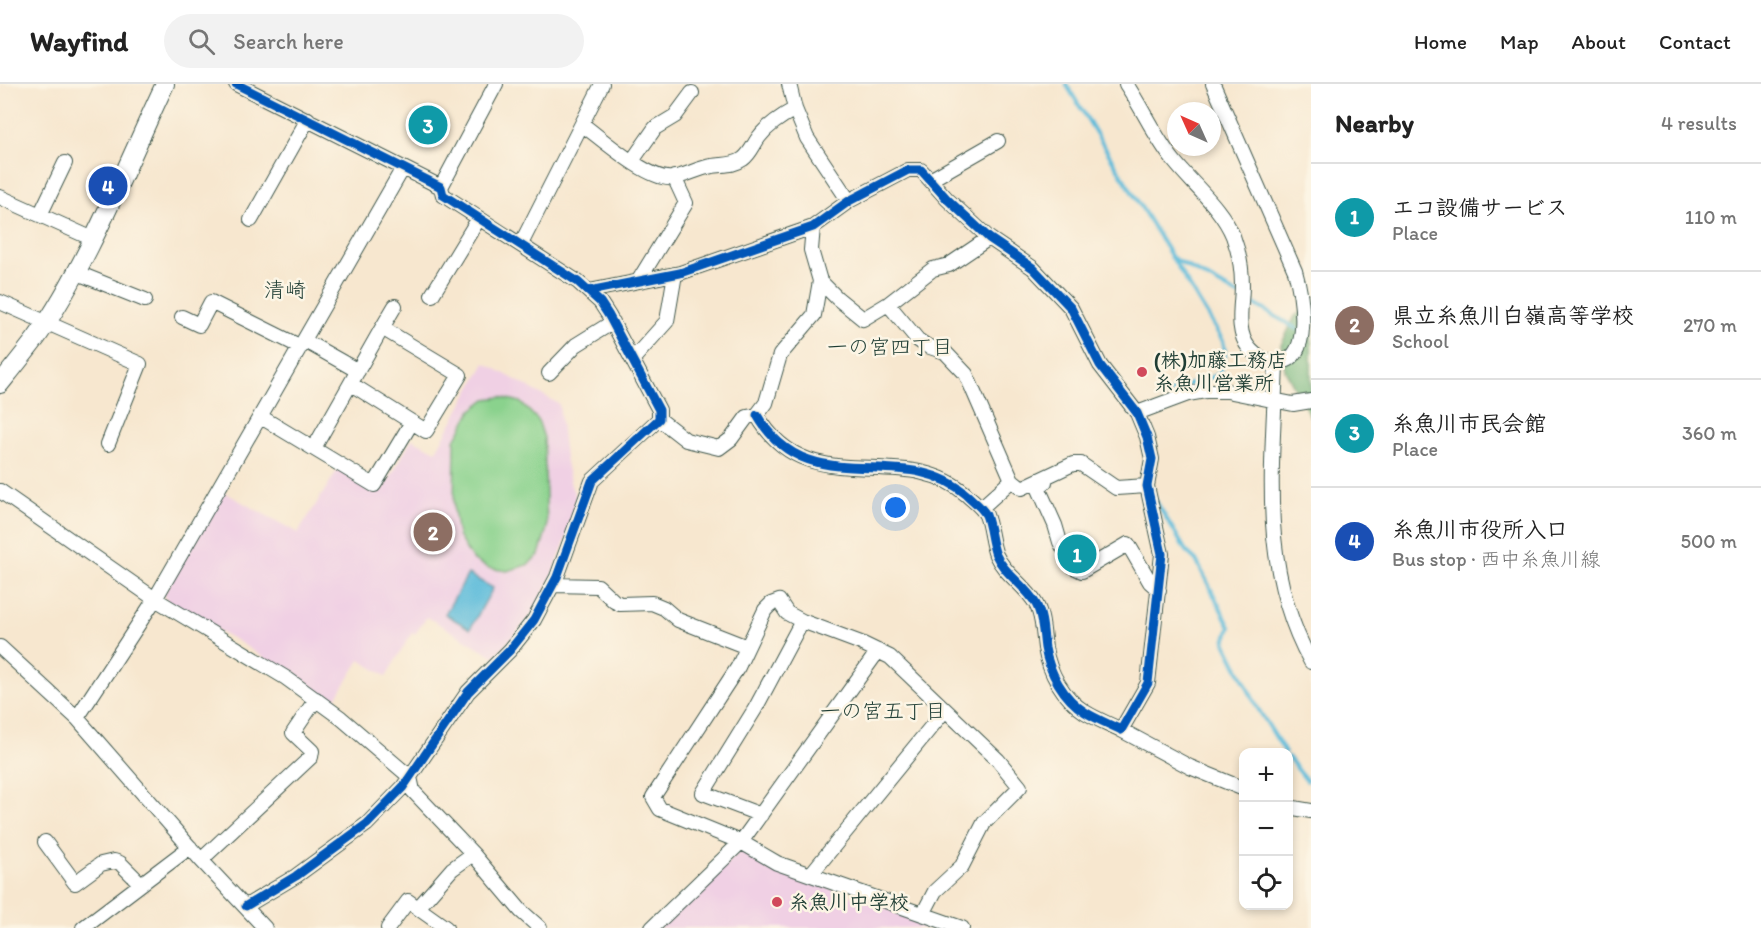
<!DOCTYPE html>
<meta charset="utf-8">
<style>
:root{--surface:#fff;--page:#f2f2f2;--text:#222;--muted:#767676;--line:#e0e0e0;--accent:#db2777}
body{margin:0;font-family:Itim,"Klee One",sans-serif;background:var(--page);color:var(--text)}
.controls{position:absolute;right:18px;bottom:18px;display:grid;overflow:hidden;border-radius:12px;box-shadow:0 3px 9px #0003}
.controls button{width:54px;height:54px;display:grid;place-items:center;padding:0;border:0;border-bottom:2px solid var(--line);background:var(--surface);color:var(--text);font:30px sans-serif}
.compass{position:absolute;left:1167px;top:18px;width:54px;height:54px;border-radius:50%;background:var(--surface);box-shadow:0 3px 9px #0003;rotate:315deg}
.you{position:absolute;left:896px;top:424px;width:21px;height:21px;margin:-15px;border:4px solid #fff;border-radius:50%;background:#1a73e8;box-shadow:0 0 0 9px #1a73e833}
.badge{display:grid;place-items:center;width:39px;height:39px;border-radius:50%;background:var(--accent);color:#fff;font-size:20px;font-weight:700}
.pin{position:absolute;translate:-50% -50%;border:3px solid #fff;box-shadow:0 2px 6px #0006}
.list{margin:0;padding:0;list-style:none}
h2{display:flex;justify-content:space-between;align-items:center;height:78px;margin:0;padding:0 24px;font-size:26px}
h2 small{font-size:20px;font-weight:400;color:var(--muted)}
.list li{display:grid;grid-template-columns:39px 1fr auto;gap:18px;align-items:center;box-sizing:border-box;height:108px;padding:0 24px;border-top:2px solid var(--line)}
.list b{display:block;font-size:22px;white-space:nowrap}
.list p{margin:0;font-size:20px;white-space:nowrap;color:var(--muted)}
.list em{font-size:20px;font-style:normal;color:var(--muted)}
.icon{flex:none;width:33px;height:33px;fill:none;stroke:currentColor;stroke-width:2;stroke-linecap:round;stroke-linejoin:round}
.map{position:relative;flex:none;width:1311px;height:844px;overflow:hidden}
header{display:flex;align-items:center;gap:36px;box-sizing:border-box;height:84px;padding:0 30px;background:var(--surface);border-bottom:2px solid var(--line)}
header strong{font-size:28px}
nav{display:flex;gap:33px;margin-inline-start:auto;font-size:21px}
.search{width:420px;height:54px;background:var(--page);display:flex;align-items:center;gap:15px;box-sizing:border-box;padding:0 21px;border-radius:33px;color:var(--muted);font-size:22px}
main{display:flex}
aside{flex:1;background:var(--surface)}
.map>svg:first-child{display:block}
.built{fill:#f0d0e4}
.green{fill:#8ad28d;stroke:#548860;stroke-width:1.5}
.forest{fill:#6fb478;stroke:#477856;stroke-width:1.5}
.water{fill:#5bbbda;stroke:#3d7c87;stroke-width:1.5}
.lines{fill:none;stroke-linecap:round;stroke-linejoin:round}
.stream{stroke:#5bbbda;stroke-width:4}
.minor-casing{stroke:#3f564b;stroke-width:16}
.major-casing{stroke:#3f564b;stroke-width:20}
.minor{stroke:#fff;stroke-width:14}
.major{stroke:#fff;stroke-width:18}
.cycleway-casing{stroke:#fcf5e5;stroke-width:13}
.cycleway{stroke:#0057b8;stroke-width:9}
.poi-dot{fill:#d1495b;stroke:#fcf5e5;stroke-width:2}
.labels{text-anchor:middle;dominant-baseline:central;stroke-width:5;stroke-linejoin:round;paint-order:stroke}
.poi-label{font-size:20px;font-weight:bold;fill:#1f3d34;stroke:#fcf5e5;text-anchor:start}
.neighbourhood-label{font-size:21px;fill:#1f3d34;stroke:#fcf5e5}
</style>
<header>
<strong>Wayfind</strong>
<div class="search"><svg class="icon" aria-label="search" viewBox="0 0 24 24"><circle cx="10" cy="10" r="6"/><path d="M15 15l6 6"/></svg>Search here</div>
<nav><a>Home</a><a>Map</a><a>About</a><a>Contact</a></nav>
</header>
<main>
<div class="map">
<svg width="1311" height="844" viewBox="0 0 1311 844">
<rect width="100%" height="100%" fill="#fcf5e5"/>
<filter id="ink" filterUnits="userSpaceOnUse"><feTurbulence type="fractalNoise" baseFrequency=".0167" numOctaves="2"/><feDisplacementMap in="SourceGraphic" scale="12" xChannelSelector="R" yChannelSelector="G"/><feConvolveMatrix kernelMatrix="1 2 1 2 8 2 1 2 1" color-interpolation-filters="sRGB"/></filter>
<filter id="wash" filterUnits="userSpaceOnUse"><feTurbulence type="fractalNoise" baseFrequency=".008" numOctaves="4" result="noise"/><feDisplacementMap in="SourceGraphic" scale="24" xChannelSelector="R" yChannelSelector="G"/><feGaussianBlur stdDeviation="1.35" result="paint"/><feColorMatrix in="noise" values="0 0 0 0 0 0 0 0 0 0 0 0 0 0 0 0 0 1.4 0 .05"/><feComposite in="paint" operator="in"/></filter>
<g filter="url(#wash)">
<rect width="100%" height="100%" fill="#f7e7cf"/>
<!-- built -->
<path class="built" d="M 485,279 L 559,320 L 565,373 L 571,402 L 576,413 L 569,447 L 552,492 L 534,528 L 495,573 L 427,533 L 415,550 L 412,549 L 386,592 L 360,576 L 333,619 L 239,558 L 168,519 L 164,510 L 222,407 L 298,449 L 340,382 L 383,406 L 412,355 L 436,367 Z
M 743,764 L 807,796 L 929,840 L 949,844 L 659,844 Z"/>
<!-- green -->
<path class="green" d="M 501,313 L 520,318 L 538,336 L 544,354 L 547,444 L 539,471 L 527,481 L 507,487 L 488,484 L 472,475 L 458,452 L 454,426 L 455,356 L 472,326 L 486,315 Z"/>
<!-- forest -->
<path class="forest" d="M 1311,221 L 1311,334 L 1285,286 L 1281,261 L 1295,232 Z"/>
<!-- water -->
<path class="water" d="M 468,490 L 493,504 L 470,545 L 445,530 Z"/>
<g class="lines">
<!-- stream -->
<path class="stream" d="M 1066,0 L 1223,257 C 1227,271 1224,278 1218,291 L 1176,305 L 1161,314
M 1171,173 L 1238,211
M 1244,214 L 1297,245
M 1156,417 L 1186,467 L 1196,476 L 1230,543 L 1225,558 L 1257,623 L 1285,668
M 1288,673 L 1307,697"/>
</g>
</g>
<g filter="url(#ink)">
<g class="lines">
<!-- minor casing -->
<g class="minor-casing">
<path id="minor" d="M 236,0 L 441,103 L 443,111 L 578,198 L 600,218 L 609,232 L 659,326 L 659,335 L 592,397 L 557,493 L 534,536 L 510,566 L 468,608 L 403,703 L 367,740 L 296,792 L 246,822
M 789,0 L 795,25 L 807,54 L 849,117
M 1126,0 C 1143,25 1155,54 1174,77 C 1194,102 1221,123 1233,152 C 1239,168 1242,185 1242,201 C 1242,221 1235,247 1249,264 C 1256,273 1269,279 1281,278 C 1311,273 1303,215 1295,187 L 1213,0
M 583,41 C 602,55 649,97 672,94 C 686,92 698,84 712,82 C 723,80 733,82 743,75 C 751,69 753,61 759,53 C 768,41 782,32 795,25
M 632,77 L 655,44 L 675,32 L 692,9
M 930,96 L 998,57
M 441,103 L 496,0
M 0,113 L 93,155
M 40,131 L 65,79
M 251,136 L 308,35
M 521,160 L 602,0
M 75,188 L 145,216
M 639,196 L 686,119 L 674,93
M 820,197 L 837,214 L 863,235 L 888,220 L 933,185 L 949,181 L 989,154
M 589,207 L 680,189 L 813,143 L 849,117 L 908,86 L 921,86 L 947,115 L 989,154 L 1033,184 L 1071,224 L 1100,281 L 1137,329 L 1147,353 L 1152,375 L 1147,402 L 1162,470 L 1148,599 L 1121,646 C 1109,640 1096,635 1085,628 C 1063,614 1049,588 1045,564 C 1043,550 1043,532 1036,520 C 1025,501 1005,491 996,471 C 991,458 991,444 986,431 C 982,423 973,417 967,411 C 903,354 808,421 757,331
M 432,211 L 479,134
M 0,218 L 140,280 L 108,360
M 888,220 L 918,256 L 927,262 L 945,268 L 966,290 L 1012,396 L 1022,404 L 1073,380 L 1081,380 L 1116,404 L 1147,402
M 182,233 L 199,241 L 211,218 L 301,263
M 305,257 L 358,287
M 633,275 L 667,237 L 675,190
M 1276,278 C 1273,383 1258,482 1311,578
M 549,289 L 576,261 L 613,238
M 351,300 L 426,347 L 460,291 L 382,244 L 395,222
M 1137,329 L 1188,310 L 1205,307 L 1227,307 L 1293,320 L 1311,317
M 261,333 L 374,401 L 412,338
M 659,335 L 686,356 L 719,364 L 731,355 L 747,333 L 757,331 L 766,319 L 780,271 L 814,231 L 820,197 L 811,166 L 813,143
M 314,364 L 382,244
M 1045,395 L 1045,398 L 1038,403 L 1055,441 L 1060,458 L 1074,483 L 1082,487 L 1128,460 L 1150,498 L 1159,506
M 0,407 L 155,515 L 286,594 L 341,634 L 410,693 L 413,707 L 473,770 L 521,827 L 540,844
M 981,424 L 1012,396
M 553,501 L 598,502 L 614,517 L 620,520 L 652,519 L 664,524 L 678,536 L 747,563
M 0,563 L 77,634 L 201,776 L 265,844
M 77,634 L 155,515 L 403,84
M 1121,646 L 1190,683 L 1244,705
M 1288,723 L 1311,727
M 761,731 L 703,709 L 755,625 L 802,537
M 45,758 L 75,799 L 101,780 L 114,777 L 120,779 L 140,799
M 201,776 L 311,673 L 312,667 L 293,649 L 316,615
M 811,790 L 945,626
M 418,824 L 452,785 L 473,770
M 923,830 L 935,807 L 962,782 L 984,739 L 1020,703 L 998,676 L 890,573 L 861,559 L 802,537 L 787,529 L 779,517 L 771,520 L 765,526 L 738,583 L 653,713 L 660,725 L 741,758 L 777,779 L 962,844
M 83,844 L 190,763
M 388,844 L 408,817 L 446,844
M 652,844 L 741,758 L 878,567"/>
</g>
<!-- major casing -->
<g class="major-casing">
<path id="major" d="M 0,300 C 12,285 25,269 37,253 C 88,180 126,82 165,0"/>
</g>
<!-- minor -->
<use href="#minor" class="minor"/>
<!-- major -->
<use href="#major" class="major"/>
<!-- cycleway casing -->
<g class="cycleway-casing">
<path id="cycleway" d="M 236,0 L 441,103 L 443,111 L 578,198 L 600,218 L 609,232 L 659,326 L 659,335 L 592,397 L 557,493 L 534,536 L 510,566 L 468,608 L 403,703 L 367,740 L 296,792 L 246,822
M 589,207 L 680,189 L 813,143 L 849,117 L 908,86 L 921,86 L 947,115 L 989,154 L 1033,184 L 1071,224 L 1100,281 L 1137,329 L 1147,353 L 1152,375 L 1147,402 L 1162,470 L 1148,599 L 1121,646 C 1109,640 1096,635 1085,628 C 1063,614 1049,588 1045,564 C 1043,550 1043,532 1036,520 C 1025,501 1005,491 996,471 C 991,458 991,444 986,431 C 982,423 973,417 967,411 C 903,354 808,421 757,331"/>
</g>
<!-- cycleway -->
<use href="#cycleway" class="cycleway"/>
</g>
</g>
<!-- markers -->
<g class="poi-dot">
<circle cx="1142" cy="288" r="6"/>
<circle cx="777" cy="818" r="6"/>
</g>
<g class="labels">
<!-- poi labels -->
<g class="poi-label">
<text x="1154" y="276">(株)加藤工務店<tspan x="1154" dy="23">糸魚川営業所</tspan></text>
<text x="789" y="818">糸魚川中学校</text>
</g>
<!-- neighbourhood labels -->
<g class="neighbourhood-label">
<text x="285" y="205">清崎</text>
<text x="890" y="262">一の宮四丁目</text>
<text x="883" y="626">一の宮五丁目</text>
</g>
</g>
</svg>
<div class="controls">
<button>+</button>
<button>−</button>
<button><svg class="icon" aria-label="locate" viewBox="0 0 24 24"><circle cx="12" cy="12" r="6"/><path d="M12 2v4M12 18v4M2 12h4M18 12h4"/></svg></button>
</div>
<svg class="compass" viewBox="-18 -18 36 36"><path d="M0-13l5 13h-10z" fill="#e53935"/><path d="M0 13l5-13h-10z" fill="#767676"/></svg>
<div class="you"></div>
<div class="pin badge" style="left:1077px;top:470px;background:#0f9aa8">1</div>
<div class="pin badge" style="left:433px;top:448px;background:#8d6e63">2</div>
<div class="pin badge" style="left:428px;top:41px;background:#0f9aa8">3</div>
<div class="pin badge" style="left:108px;top:102px;background:#1a4fb4">4</div>
</div>
<aside>
<h2>Nearby<small>4 results</small></h2>
<ul class="list">
<li><span class="badge" style="background:#0f9aa8">1</span><div><b>エコ設備サービス</b><p>Place</p></div><em>110 m</em></li>
<li><span class="badge" style="background:#8d6e63">2</span><div><b>県立糸魚川白嶺高等学校</b><p>School</p></div><em>270 m</em></li>
<li><span class="badge" style="background:#0f9aa8">3</span><div><b>糸魚川市民会館</b><p>Place</p></div><em>360 m</em></li>
<li><span class="badge" style="background:#1a4fb4">4</span><div><b>糸魚川市役所入口</b><p>Bus stop · 西中糸魚川線</p></div><em>500 m</em></li>
</ul>
</aside>
</main>
